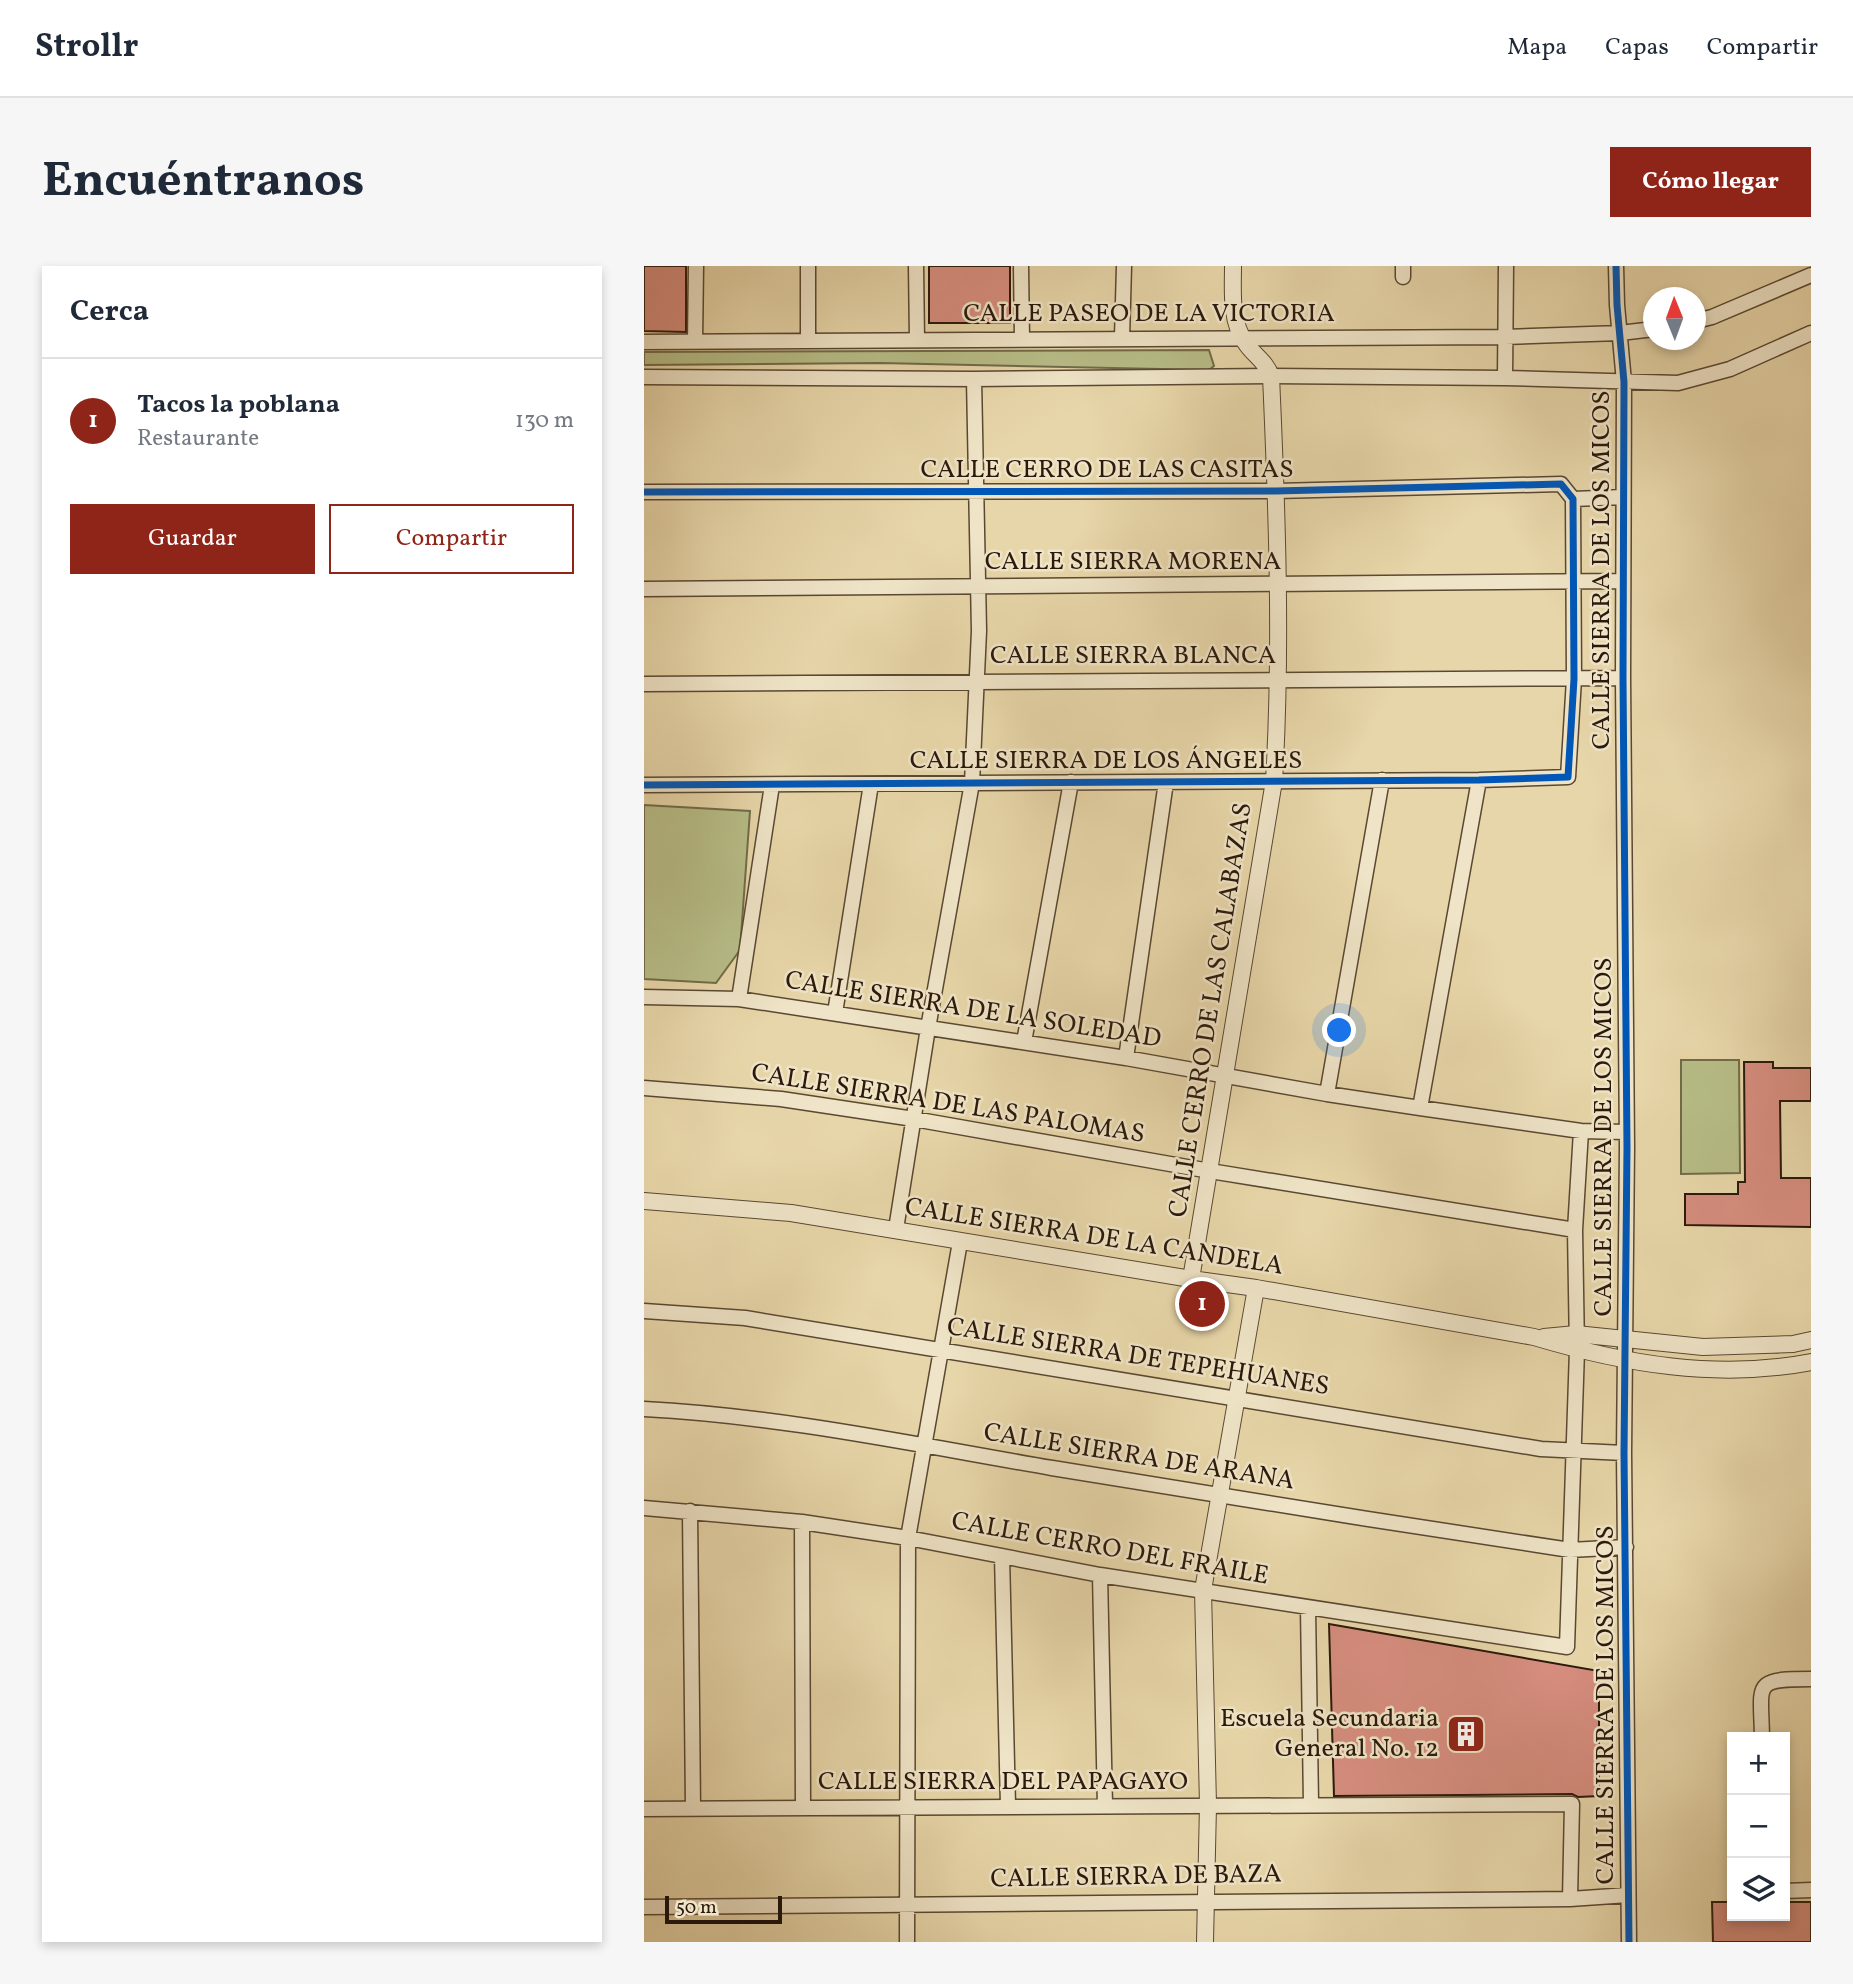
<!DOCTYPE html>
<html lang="es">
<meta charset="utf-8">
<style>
:root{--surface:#fff;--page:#f6f6f7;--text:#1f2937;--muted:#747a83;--line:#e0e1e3;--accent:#8f2418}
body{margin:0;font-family:Vollkorn,serif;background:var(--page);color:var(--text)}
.controls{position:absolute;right:21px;bottom:21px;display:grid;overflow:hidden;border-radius:0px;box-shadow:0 4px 10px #0003}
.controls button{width:63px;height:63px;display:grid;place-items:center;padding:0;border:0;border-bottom:2px solid var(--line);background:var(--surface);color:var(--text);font:35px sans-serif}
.compass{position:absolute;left:999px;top:21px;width:63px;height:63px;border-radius:50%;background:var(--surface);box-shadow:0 4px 10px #0003;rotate:359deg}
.scale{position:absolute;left:21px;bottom:18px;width:117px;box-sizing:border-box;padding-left:7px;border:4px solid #2b190b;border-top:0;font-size:19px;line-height:24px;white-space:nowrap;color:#2b190b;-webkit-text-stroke:5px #efe4c7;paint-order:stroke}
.you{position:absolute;left:696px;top:765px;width:24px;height:24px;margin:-18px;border:5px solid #fff;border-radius:50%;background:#1a73e8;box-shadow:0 0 0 10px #1a73e833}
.badge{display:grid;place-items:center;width:46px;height:46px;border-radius:50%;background:var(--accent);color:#fff;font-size:23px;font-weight:700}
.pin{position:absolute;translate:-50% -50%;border:4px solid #fff;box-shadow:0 2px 7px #0006}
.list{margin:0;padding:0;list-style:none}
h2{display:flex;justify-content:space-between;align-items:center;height:91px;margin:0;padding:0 28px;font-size:30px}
h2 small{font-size:23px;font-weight:400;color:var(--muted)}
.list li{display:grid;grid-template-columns:46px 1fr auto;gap:21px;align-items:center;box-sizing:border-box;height:126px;padding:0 28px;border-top:2px solid var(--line)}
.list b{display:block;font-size:26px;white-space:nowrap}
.list p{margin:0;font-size:23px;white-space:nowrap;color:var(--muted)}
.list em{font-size:23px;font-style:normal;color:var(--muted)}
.actions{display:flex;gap:14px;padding:21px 28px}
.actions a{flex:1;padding:16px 0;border:2px solid var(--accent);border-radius:0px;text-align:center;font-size:24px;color:var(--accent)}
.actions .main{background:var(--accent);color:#fff}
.icon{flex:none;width:38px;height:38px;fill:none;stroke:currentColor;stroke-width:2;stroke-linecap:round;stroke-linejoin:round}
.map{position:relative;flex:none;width:1167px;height:1676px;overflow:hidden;border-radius:0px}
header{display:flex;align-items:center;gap:42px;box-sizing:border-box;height:98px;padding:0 35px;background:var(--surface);border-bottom:2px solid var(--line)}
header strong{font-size:33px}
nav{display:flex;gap:38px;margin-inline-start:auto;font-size:24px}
.intro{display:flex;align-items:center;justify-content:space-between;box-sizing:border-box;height:168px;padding:0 42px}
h1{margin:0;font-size:49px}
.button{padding:18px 32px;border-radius:0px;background:var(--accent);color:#fff;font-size:24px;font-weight:700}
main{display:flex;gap:42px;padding:0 42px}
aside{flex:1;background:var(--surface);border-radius:0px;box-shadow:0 4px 10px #0003}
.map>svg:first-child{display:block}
.green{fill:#b7bd87;stroke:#716b49;stroke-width:2}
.building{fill:#d68d7e;stroke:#2b190b;stroke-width:2}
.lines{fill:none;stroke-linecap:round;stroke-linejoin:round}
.minor-casing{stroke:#5a4832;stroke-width:17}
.tertiary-casing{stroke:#5a4832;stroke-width:18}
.minor{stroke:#efe4c7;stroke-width:14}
.tertiary{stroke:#efe4c7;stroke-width:16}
.cycleway-casing{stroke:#efe4c7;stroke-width:11}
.cycleway{stroke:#0057b8;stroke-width:7}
.labels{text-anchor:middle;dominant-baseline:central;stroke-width:5;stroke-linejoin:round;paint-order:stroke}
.street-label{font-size:26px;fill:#2b190b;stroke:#efe4c7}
.poi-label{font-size:26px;fill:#2b190b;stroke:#efe4c7;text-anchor:end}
</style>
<header>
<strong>Strollr</strong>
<nav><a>Mapa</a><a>Capas</a><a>Compartir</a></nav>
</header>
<div class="intro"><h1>Encuéntranos</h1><a class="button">Cómo llegar</a></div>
<main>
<aside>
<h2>Cerca<small></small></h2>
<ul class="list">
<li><span class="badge">1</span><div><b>Tacos la poblana</b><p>Restaurante</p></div><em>130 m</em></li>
</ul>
<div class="actions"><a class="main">Guardar</a><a>Compartir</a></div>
</aside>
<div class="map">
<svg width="1167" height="1676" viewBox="0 0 1167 1676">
<rect width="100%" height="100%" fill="#e7d6a9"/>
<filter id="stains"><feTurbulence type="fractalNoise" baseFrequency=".00286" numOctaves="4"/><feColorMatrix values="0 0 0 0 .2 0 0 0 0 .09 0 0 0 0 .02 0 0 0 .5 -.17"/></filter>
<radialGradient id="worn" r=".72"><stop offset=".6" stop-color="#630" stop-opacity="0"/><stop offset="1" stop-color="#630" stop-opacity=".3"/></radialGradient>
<!-- green -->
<path class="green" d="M 565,84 L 570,100 L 565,104 L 236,97 L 0,99 L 0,86 Z
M 0,539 L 106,545 L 96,684 L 72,717 L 0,713 Z
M 1037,794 L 1095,794 L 1096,907 L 1037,908 Z"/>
<!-- building -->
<path class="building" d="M 0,0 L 42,0 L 42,66 L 0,65 Z
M 285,0 L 366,0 L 366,57 L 285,57 Z
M 1100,796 L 1129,796 L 1129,802 L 1167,802 L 1167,835 L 1136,835 L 1137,912 L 1167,912 L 1167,961 L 1041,959 L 1041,928 L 1094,928 L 1094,916 L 1101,916 Z
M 685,1358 L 955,1405 L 955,1530 L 934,1531 L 928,1528 L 690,1530 Z
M 1068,1636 L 1088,1636 L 1088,1650 L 1141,1650 L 1141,1636 L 1167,1636 L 1167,1676 L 1069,1676 Z"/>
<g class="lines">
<!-- minor casing -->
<g class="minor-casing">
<path id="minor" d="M 164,0 L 164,74
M 272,0 L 273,74
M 377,0 L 378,73
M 759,0 L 759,11
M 972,0 L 973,39 L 980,116 L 979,412 L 983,881 L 980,1187 L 985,1676
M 1052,55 L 1068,51 L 1167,9
M 478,72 L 480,0
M 0,76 L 861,71 L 976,67 L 1010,63
M 51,76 L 52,0
M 0,111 L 330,113 L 627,110 L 861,112 L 1034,117 L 1086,103 L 1167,67
M 861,112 L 862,0
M 0,226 L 632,225 L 917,218 L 929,233 L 930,413 L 924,511 L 835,514 L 0,519
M 929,233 L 979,231
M 0,323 L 979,315
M 0,418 L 979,412
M 0,731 L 95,733 L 482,792 L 683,828 L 776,842 L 937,865 L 982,866
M 95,733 L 128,519
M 191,747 L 227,518
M 380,776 L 427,516
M 482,792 L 522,516
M 0,822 L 137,833 L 270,853 L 566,905 L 931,964
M 683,828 L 738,514
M 776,842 L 835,514
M 252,963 L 284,762 L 328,517 L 335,365 L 330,113
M 0,1045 L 101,1052 L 897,1183 L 980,1187
M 0,1143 C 137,1150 273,1179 408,1202 C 581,1231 753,1258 926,1284 L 982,1281
M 0,1242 L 158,1256 L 264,1272 L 456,1309 L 923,1381 L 933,1084 L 931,964 L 937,865
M 46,1245 L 49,1543
M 158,1256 L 159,1542
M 358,1290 L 364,1540
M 456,1309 L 461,1540
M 664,1342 L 667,1538
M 1118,1471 C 1117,1417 1108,1413 1167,1413
M 0,1543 L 928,1538 L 926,1633
M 1141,1625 L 1167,1624
M 0,1641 L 926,1633 L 984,1629
M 263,1676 L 264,1272 L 316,976"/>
</g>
<!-- tertiary casing -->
<g class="tertiary-casing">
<path id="tertiary" d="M 0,935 L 147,947 L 547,1013 L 612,1022 L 890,1071 C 980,1098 1074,1114 1167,1096
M 547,1013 L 630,515 C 638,380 633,245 627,110 C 622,95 609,89 601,76 C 586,54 589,25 589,0
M 900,1071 L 932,1068 L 1059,1081 L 1149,1078 L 1167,1074
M 561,1676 L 564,1539 L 559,1324 L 612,1022"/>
</g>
<!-- minor -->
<use href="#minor" class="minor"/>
<!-- tertiary -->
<use href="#tertiary" class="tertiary"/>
<!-- cycleway casing -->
<g class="cycleway-casing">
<path id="cycleway" d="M 972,0 L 973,39 L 980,116 L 979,412 L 983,881 L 980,1187 L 985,1676
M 0,226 L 632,225 L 917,218 L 929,233 L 930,413 L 924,511 L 835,514 L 0,519"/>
</g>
<!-- cycleway -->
<use href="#cycleway" class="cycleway"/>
</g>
<!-- icons -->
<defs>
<g id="building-square" transform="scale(2.0125)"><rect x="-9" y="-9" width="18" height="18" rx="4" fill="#8f2418" stroke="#efe4c7"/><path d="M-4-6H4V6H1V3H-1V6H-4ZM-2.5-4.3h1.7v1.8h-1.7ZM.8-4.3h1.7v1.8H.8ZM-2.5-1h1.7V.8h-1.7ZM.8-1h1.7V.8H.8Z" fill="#fff"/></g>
</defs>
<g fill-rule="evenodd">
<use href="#building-square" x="822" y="1468"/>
</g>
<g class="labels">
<!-- street labels -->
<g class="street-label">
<text x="505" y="48">CALLE PASEO DE LA VICTORIA</text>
<text x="463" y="204">CALLE CERRO DE LAS CASITAS</text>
<text x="489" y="296">CALLE SIERRA MORENA</text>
<text transform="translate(958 304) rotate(-90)">CALLE SIERRA DE LOS MICOS</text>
<text x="489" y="390">CALLE SIERRA BLANCA</text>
<text x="462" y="495">CALLE SIERRA DE LOS ÁNGELES</text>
<text transform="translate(329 744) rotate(9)">CALLE SIERRA DE LA SOLEDAD</text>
<text transform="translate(567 744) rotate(-81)">CALLE CERRO DE LAS CALABAZAS</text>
<text transform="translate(304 838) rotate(9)">CALLE SIERRA DE LAS PALOMAS</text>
<text transform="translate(960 871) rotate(-90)">CALLE SIERRA DE LOS MICOS</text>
<text transform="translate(450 971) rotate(9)">CALLE SIERRA DE LA CANDELA</text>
<text transform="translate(494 1091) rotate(9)">CALLE SIERRA DE TEPEHUANES</text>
<text transform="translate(495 1191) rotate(9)">CALLE SIERRA DE ARANA</text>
<text transform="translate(466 1283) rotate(10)">CALLE CERRO DEL FRAILE</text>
<text transform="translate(962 1439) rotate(-90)">CALLE SIERRA DE LOS MICOS</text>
<text x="359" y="1516">CALLE SIERRA DEL PAPAGAYO</text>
<text transform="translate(492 1611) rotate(-1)">CALLE SIERRA DE BAZA</text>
</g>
<!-- poi labels -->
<g class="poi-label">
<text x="795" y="1453">Escuela Secundaria<tspan x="795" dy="30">General No. 12</tspan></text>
</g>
</g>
<rect width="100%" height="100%" filter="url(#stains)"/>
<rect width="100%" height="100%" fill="url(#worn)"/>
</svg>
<div class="controls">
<button>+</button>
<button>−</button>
<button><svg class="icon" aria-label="layers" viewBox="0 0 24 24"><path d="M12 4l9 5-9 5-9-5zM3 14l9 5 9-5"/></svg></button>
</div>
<svg class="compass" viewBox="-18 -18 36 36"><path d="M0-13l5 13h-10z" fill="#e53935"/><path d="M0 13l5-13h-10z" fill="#747a83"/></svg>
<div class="scale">50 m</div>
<div class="you"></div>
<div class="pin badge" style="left:558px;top:1038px">1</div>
</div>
</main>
